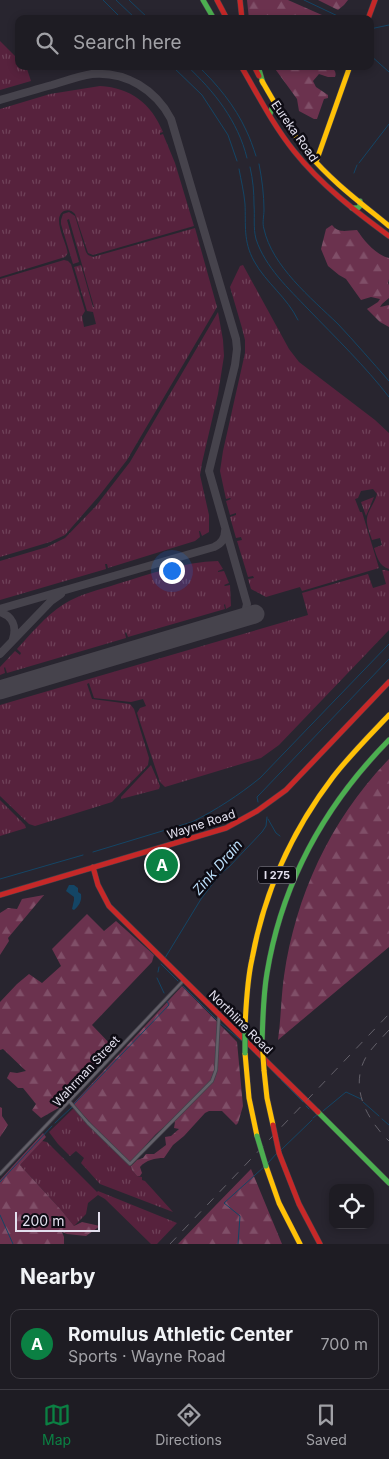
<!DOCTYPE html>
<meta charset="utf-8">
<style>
:root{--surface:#1e1c23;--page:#26252b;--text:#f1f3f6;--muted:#a1a1a6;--line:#3c3a41;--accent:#0b8043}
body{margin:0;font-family:Inter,sans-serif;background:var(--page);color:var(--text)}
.controls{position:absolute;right:15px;bottom:15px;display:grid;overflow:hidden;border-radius:10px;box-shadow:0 2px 8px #0003}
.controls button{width:45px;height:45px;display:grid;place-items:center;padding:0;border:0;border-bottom:1px solid var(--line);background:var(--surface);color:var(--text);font:25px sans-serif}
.scale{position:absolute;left:15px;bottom:12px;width:85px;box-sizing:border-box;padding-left:5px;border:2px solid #e3e0ee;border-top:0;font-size:14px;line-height:18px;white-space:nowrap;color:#e3e0ee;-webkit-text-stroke:4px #0e0c14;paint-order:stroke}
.you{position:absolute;left:171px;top:570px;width:18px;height:18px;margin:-12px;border:4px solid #fff;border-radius:50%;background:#1a73e8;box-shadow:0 0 0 8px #1a73e833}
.badge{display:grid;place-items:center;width:32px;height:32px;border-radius:50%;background:var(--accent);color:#fff;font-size:16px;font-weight:700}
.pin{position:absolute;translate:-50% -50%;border:2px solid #fff;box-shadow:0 1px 5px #0006}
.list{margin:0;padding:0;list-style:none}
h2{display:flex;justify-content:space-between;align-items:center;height:65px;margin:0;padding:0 20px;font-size:21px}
h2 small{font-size:16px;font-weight:400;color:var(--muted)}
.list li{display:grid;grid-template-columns:32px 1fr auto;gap:15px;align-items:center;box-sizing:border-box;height:70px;margin:0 10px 10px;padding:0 10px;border:1px solid var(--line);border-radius:10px}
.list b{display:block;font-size:19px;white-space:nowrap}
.list p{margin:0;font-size:16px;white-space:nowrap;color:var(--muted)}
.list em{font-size:16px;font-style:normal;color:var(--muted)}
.icon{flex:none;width:28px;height:28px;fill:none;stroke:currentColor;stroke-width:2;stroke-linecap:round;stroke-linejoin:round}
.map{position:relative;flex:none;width:389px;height:1244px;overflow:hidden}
.search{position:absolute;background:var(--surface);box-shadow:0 2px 8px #0003;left:15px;right:15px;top:15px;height:55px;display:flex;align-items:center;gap:12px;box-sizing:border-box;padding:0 18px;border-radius:10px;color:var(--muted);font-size:19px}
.sheet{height:145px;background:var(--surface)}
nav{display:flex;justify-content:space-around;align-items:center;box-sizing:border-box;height:70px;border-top:1px solid var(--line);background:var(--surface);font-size:14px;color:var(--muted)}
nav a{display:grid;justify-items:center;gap:2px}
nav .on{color:var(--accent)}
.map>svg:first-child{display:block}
.grass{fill:url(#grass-tufts)}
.forest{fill:url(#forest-firs)}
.water{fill:#144565}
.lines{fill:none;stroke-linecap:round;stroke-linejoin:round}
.stream{stroke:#144565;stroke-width:1}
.taxiway{stroke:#46434c;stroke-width:8}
.runway{stroke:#46434c;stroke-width:19}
.street-casing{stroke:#43414a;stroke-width:4}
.fast-casing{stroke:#43414a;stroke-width:6}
.slow-casing{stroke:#43414a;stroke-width:6}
.jam-casing{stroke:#43414a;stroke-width:6}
.street{stroke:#636069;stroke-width:2.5}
.fast{stroke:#4caf50;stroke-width:5}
.slow{stroke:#ffc107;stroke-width:5}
.jam{stroke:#c62828;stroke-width:5}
.rail{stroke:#64616a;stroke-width:1;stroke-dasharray:9 9;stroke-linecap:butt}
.fast-bridge-casing{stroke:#43414a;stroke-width:6;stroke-linecap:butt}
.slow-bridge-casing{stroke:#43414a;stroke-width:6;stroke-linecap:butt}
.jam-bridge-casing{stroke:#43414a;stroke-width:6;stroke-linecap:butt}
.fast-bridge{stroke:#4caf50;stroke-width:5}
.slow-bridge{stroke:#ffc107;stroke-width:5}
.jam-bridge{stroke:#c62828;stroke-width:5}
.labels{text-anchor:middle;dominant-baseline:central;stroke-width:5;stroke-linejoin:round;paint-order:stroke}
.shield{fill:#0e0c14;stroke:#a3a0ad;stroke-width:1}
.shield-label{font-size:11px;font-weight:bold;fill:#e3e0ee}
.street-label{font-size:12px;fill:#e3e0ee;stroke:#0e0c14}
.water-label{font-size:14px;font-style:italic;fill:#bbdef9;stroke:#0e0c14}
</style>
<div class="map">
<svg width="389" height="1244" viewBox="0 0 389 1244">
<defs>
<pattern id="grass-tufts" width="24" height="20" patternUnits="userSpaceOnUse" patternTransform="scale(1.25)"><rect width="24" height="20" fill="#57223d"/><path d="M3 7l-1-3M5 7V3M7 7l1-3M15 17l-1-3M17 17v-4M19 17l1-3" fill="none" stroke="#6f4259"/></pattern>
<pattern id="forest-firs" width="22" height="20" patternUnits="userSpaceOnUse" patternTransform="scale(1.25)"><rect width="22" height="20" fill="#6b324e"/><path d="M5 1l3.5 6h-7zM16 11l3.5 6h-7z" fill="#804f68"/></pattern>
</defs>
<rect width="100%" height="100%" fill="#28252f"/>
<!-- grass -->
<path class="grass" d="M 0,41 L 19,60 L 19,66 L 25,66 L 27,69 L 31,81 L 0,90 Z
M 100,86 C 131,88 151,103 163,132 L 160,133 L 160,135 L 163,134 L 175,163 L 194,226 L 93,255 L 88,253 L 75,214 C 72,211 69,209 64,211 C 52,217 65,240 67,250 C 68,254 68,253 65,257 L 0,277 L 0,109 L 50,94 Z
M 69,212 L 75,216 L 86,252 L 88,255 L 93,257 L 195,228 L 217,307 L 127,460 L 99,496 L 65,535 L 50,542 L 0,557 L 0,279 L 64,260 L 68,261 L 71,264 L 85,311 L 82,316 L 84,327 L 96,324 L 93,312 L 87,311 L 74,267 L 81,265 L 93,307 L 94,307 L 69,219 L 67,220 L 79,262 L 73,264 L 61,224 L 61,220 L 63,214 Z
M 243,265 L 289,349 L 299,362 L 375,420 L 389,433 L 389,569 C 379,566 377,557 374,548 L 382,545 L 380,538 L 372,540 C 370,533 366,525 367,518 C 368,510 375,503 377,494 L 373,489 L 361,491 L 358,498 L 355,499 L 360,512 L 362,512 L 379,568 L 302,591 L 300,587 L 266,597 L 251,589 L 248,579 L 254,578 L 253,576 L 248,577 L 237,541 L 242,540 L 241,537 L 236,538 L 230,517 L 236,515 L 236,513 L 230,515 L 226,501 L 231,499 L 230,498 L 226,499 L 220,471 L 223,451 L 245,353 L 245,340 L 242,328 L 230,287 L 240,266 Z
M 218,312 L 223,340 L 224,356 L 218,394 L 202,463 L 200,475 L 209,515 L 209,532 L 202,536 L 200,531 L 199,531 L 200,537 L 195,541 L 108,568 L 107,564 L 105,564 L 106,569 L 0,600 L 0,561 L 47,547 L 65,538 L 96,506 L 130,462 Z
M 374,497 L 366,516 L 361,502 Z
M 218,561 L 223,569 L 218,571 L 218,572 L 224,571 L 229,583 L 224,585 L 225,586 L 230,585 L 231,606 L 226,609 L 225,604 L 224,605 L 225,609 L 128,637 L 126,632 L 125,633 L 126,638 L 7,673 L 5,667 L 4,668 L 5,673 L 0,675 L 0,667 L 15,651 L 20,655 L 21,653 L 17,649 C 31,634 45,616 64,604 C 80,594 99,590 117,584 C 150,574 184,562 218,561 Z
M 382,570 L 385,570 L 389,571 L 389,630 L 279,745 L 261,758 L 165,787 L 160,782 L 137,713 L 140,708 L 146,706 L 143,699 L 131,702 L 94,698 L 89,683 L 87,684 L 92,699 L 130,704 L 134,709 L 149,758 L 148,765 L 112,802 L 35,826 L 29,824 L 0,796 L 0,705 L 308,615 L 302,593 L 368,574 L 373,588 L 386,584 Z
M 151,765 L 160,786 L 159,789 L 121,799 L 121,797 Z
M 0,800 L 25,825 L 26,828 L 0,836 Z
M 75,1107 L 110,1144 L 130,1162 L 132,1170 L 137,1176 L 142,1177 L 142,1180 L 145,1181 L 173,1212 L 100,1184 L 81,1163 L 84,1158 L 76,1151 L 70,1156 L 58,1144 L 49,1132 Z
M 42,1141 L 47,1142 L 97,1192 L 98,1191 L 177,1223 L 157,1244 L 151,1244 L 105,1199 L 98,1195 L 88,1203 L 86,1214 L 74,1226 L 62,1211 L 20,1165 Z"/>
<!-- forest -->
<path class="forest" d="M 247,0 L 288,0 L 331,19 L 249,19 Z
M 318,0 L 348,0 L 344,5 L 338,10 Z
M 273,66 L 330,66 C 334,69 337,72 335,77 L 328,77 L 319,74 L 313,81 L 316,87 L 328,95 L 328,98 L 324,99 L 317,119 L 314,119 L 299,111 L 297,99 Z
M 332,225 C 339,234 347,230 357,230 C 364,241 376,255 389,258 L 389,279 L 388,283 L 389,285 L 389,298 L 382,304 L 380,307 L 389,305 L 389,327 L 380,322 L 367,309 L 378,302 L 380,299 L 371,297 L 361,300 L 346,279 L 339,275 L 328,266 L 321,249 L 326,229 Z
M 389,759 L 389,947 L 278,1040 C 281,1019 281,997 284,976 C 296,894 331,819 389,759 Z
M 44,895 L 8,938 L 9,941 L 0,955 L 0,913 L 8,908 L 17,909 L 22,899 Z
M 87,914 L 104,931 L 116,921 L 154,955 L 152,962 L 92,1025 L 113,1047 L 62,1106 L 41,1118 L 32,1110 L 36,1104 L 23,1088 L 18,1088 L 7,1078 L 10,1072 L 17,1073 L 26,1071 L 3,1049 L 0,1050 L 0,1002 L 17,984 L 29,974 L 42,983 L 61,966 L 52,949 Z
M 182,986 L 237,1042 L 243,1106 L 238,1123 L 236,1125 L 222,1111 L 209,1111 L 205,1113 L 184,1136 L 173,1145 L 164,1158 C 155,1158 146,1160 140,1167 L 142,1173 L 140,1176 L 137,1176 L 132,1170 L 131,1166 L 137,1160 L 143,1158 L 146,1154 L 154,1154 L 166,1145 L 165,1137 L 171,1136 L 179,1129 L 174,1128 L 175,1122 C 160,1125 144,1148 134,1160 L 129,1162 L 110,1144 L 73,1104 Z
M 0,1107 L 2,1108 L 2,1116 L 8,1125 L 0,1137 Z
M 43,1133 L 46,1137 L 20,1165 L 62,1211 L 74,1226 L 82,1222 L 100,1226 L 86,1236 L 67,1234 L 62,1232 L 64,1237 L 64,1244 L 0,1244 L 0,1180 Z
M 251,1169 L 282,1244 L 178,1244 Z"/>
<!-- water -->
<path class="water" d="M 69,885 L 74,885 L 78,888 L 78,892 L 81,894 C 82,901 79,906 74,910 L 72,909 L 74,900 L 74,897 L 66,891 Z"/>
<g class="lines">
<!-- stream -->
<path class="stream" d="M 103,0 L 122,19
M 116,0 L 136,19
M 129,0 L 149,19
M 304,0 L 344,19
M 370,29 L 389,25
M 370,55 L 389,72
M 172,66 L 202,95 L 228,135 L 237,161
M 187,66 C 214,91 238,121 247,158
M 198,66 C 217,84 235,106 246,130 C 250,138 253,147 256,156
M 359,163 L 389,124
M 259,164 C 262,179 264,195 264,210 C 264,216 262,223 264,229 C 272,266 311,298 338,324 C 355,342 372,362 389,381
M 250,167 C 253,180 254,192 254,205 C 255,216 253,228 256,239 C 265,267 289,289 308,309 C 336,338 365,366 389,397
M 239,169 C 241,180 244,192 245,204 C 246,225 243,241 254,261 C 266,283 287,297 298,320
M 354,173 L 357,165
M 258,802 L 257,797 L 259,795 L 389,659
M 268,819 L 276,833 L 280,836
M 93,852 L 192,822 C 216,810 239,795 260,778 L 389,644
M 0,879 L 83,855
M 165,958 L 201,899 L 220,874 L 229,867 L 262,832 L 266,826 L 267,817
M 161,964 L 178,981
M 158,972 L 159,967
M 157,978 L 164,993
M 183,986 L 217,1020
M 220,1023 L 243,1042
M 246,1045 L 261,1059
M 266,1064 L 279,1078
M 281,1080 L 303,1102
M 363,1102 L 379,1116
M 74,1104 L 169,1005 L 167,1001
M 306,1106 L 309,1109
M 323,1111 L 346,1092 L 361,1099
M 313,1118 L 318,1114
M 382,1119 L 389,1125
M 55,1123 L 72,1107
M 280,1151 L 312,1120
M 268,1163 L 277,1153
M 0,1182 L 52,1126
M 0,1215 L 13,1244
M 238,1244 L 240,1216 L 224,1203 L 265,1166"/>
<!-- taxiway -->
<path class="taxiway" d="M 0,100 C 17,95 34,90 52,85 C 65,81 79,76 92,74 C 126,71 156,90 171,119 L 236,339 L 237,349 L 235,365 L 209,471 L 247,604 C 246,612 243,617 236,620
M 0,609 L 214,547 C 221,544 225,539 225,531
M 0,612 C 12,616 17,626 13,639
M 0,654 L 51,601 L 61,594"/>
<!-- runway -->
<path class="runway" d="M 0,690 L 255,614"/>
<!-- street casing -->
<g class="street-casing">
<path id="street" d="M 70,1102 L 88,1123 L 130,1164 L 212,1081 L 216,1070 L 219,1015
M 0,1174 L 184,980"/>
</g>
<!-- fast casing -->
<g class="fast-casing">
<path id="fast" d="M 203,0 L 214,19
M 258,66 L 263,83
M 270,114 L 272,108 L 276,108 L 279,110
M 352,208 L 358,208 L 360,206 L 360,201
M 262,1042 C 263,1019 263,996 267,973 C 282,882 325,805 389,740
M 318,1112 L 389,1183"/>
</g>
<!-- slow casing -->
<g class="slow-casing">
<path id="slow" d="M 262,81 C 276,105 290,131 308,153 C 331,181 361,203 389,226
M 316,162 L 350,66
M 245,1027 C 246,1004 247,981 252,959 C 264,893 292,831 333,777 C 350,755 370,735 389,715
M 245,1053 L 249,1098 L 257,1136
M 264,1070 L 267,1098 L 273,1125
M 266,1166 L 279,1203 L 300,1244"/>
</g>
<!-- jam casing -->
<g class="jam-casing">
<path id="jam" d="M 217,0 L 227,19
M 240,0 L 242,19
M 368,19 L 375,0
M 241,66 C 258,95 273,125 294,151 C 321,185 355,211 389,236
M 254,66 L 259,76
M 93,867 L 98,885 L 109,906 L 318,1112
M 0,895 L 226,828 L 257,811 L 286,790 L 389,682
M 279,1153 L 299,1204 L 320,1244"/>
</g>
<!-- street -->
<use href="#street" class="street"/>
<!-- fast -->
<use href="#fast" class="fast"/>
<!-- slow -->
<use href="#slow" class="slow"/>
<!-- jam -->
<use href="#jam" class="jam"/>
<!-- rail -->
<path class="rail" d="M 389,1030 C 381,1039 372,1047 366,1057 C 349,1087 367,1120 389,1141
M 170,1244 L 389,1014"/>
<!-- fast-bridge casing -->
<g class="fast-bridge-casing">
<path id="fast-bridge" d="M 245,1027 L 245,1053
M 257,1136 L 266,1166"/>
</g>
<!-- slow-bridge casing -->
<g class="slow-bridge-casing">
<path id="slow-bridge" d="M 262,1042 L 264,1070"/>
</g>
<!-- jam-bridge casing -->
<g class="jam-bridge-casing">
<path id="jam-bridge" d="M 273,1125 L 279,1153"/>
</g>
<!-- fast-bridge -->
<use href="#fast-bridge" class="fast-bridge"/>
<!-- slow-bridge -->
<use href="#slow-bridge" class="slow-bridge"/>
<!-- jam-bridge -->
<use href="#jam-bridge" class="jam-bridge"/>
</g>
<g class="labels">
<!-- shield labels -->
<rect class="shield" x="258" y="866.5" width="38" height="17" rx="4"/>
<g class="shield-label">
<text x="277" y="875">I 275</text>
</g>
<!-- street labels -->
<g class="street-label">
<text transform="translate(295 131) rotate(55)">Eureka Road</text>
<text transform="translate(201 824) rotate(-18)">Wayne Road</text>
<text transform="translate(241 1022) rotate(45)">Northline Road</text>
<text transform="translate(86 1071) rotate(-47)">Wahrman Street</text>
</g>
<!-- water labels -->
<g class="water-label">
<text transform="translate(217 867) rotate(-49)">Zink Drain</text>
</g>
</g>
</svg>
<div class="controls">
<button><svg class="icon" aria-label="locate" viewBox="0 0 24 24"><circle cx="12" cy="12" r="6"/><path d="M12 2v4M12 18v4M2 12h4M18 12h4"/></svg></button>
</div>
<div class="scale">200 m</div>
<div class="you"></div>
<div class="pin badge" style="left:162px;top:865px">A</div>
<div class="search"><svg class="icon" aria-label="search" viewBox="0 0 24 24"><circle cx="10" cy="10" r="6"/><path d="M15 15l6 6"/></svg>Search here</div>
</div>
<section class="sheet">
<h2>Nearby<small></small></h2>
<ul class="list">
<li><span class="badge">A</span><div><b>Romulus Athletic Center</b><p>Sports · Wayne Road</p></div><em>700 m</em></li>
</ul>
</section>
<nav>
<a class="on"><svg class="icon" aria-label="map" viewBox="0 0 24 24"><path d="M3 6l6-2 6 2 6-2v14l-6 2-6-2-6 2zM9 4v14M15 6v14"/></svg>Map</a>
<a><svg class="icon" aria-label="directions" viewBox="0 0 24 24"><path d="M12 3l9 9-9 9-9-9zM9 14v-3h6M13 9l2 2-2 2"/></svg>Directions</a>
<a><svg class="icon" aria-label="saved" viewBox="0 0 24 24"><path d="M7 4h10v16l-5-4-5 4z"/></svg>Saved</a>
</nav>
